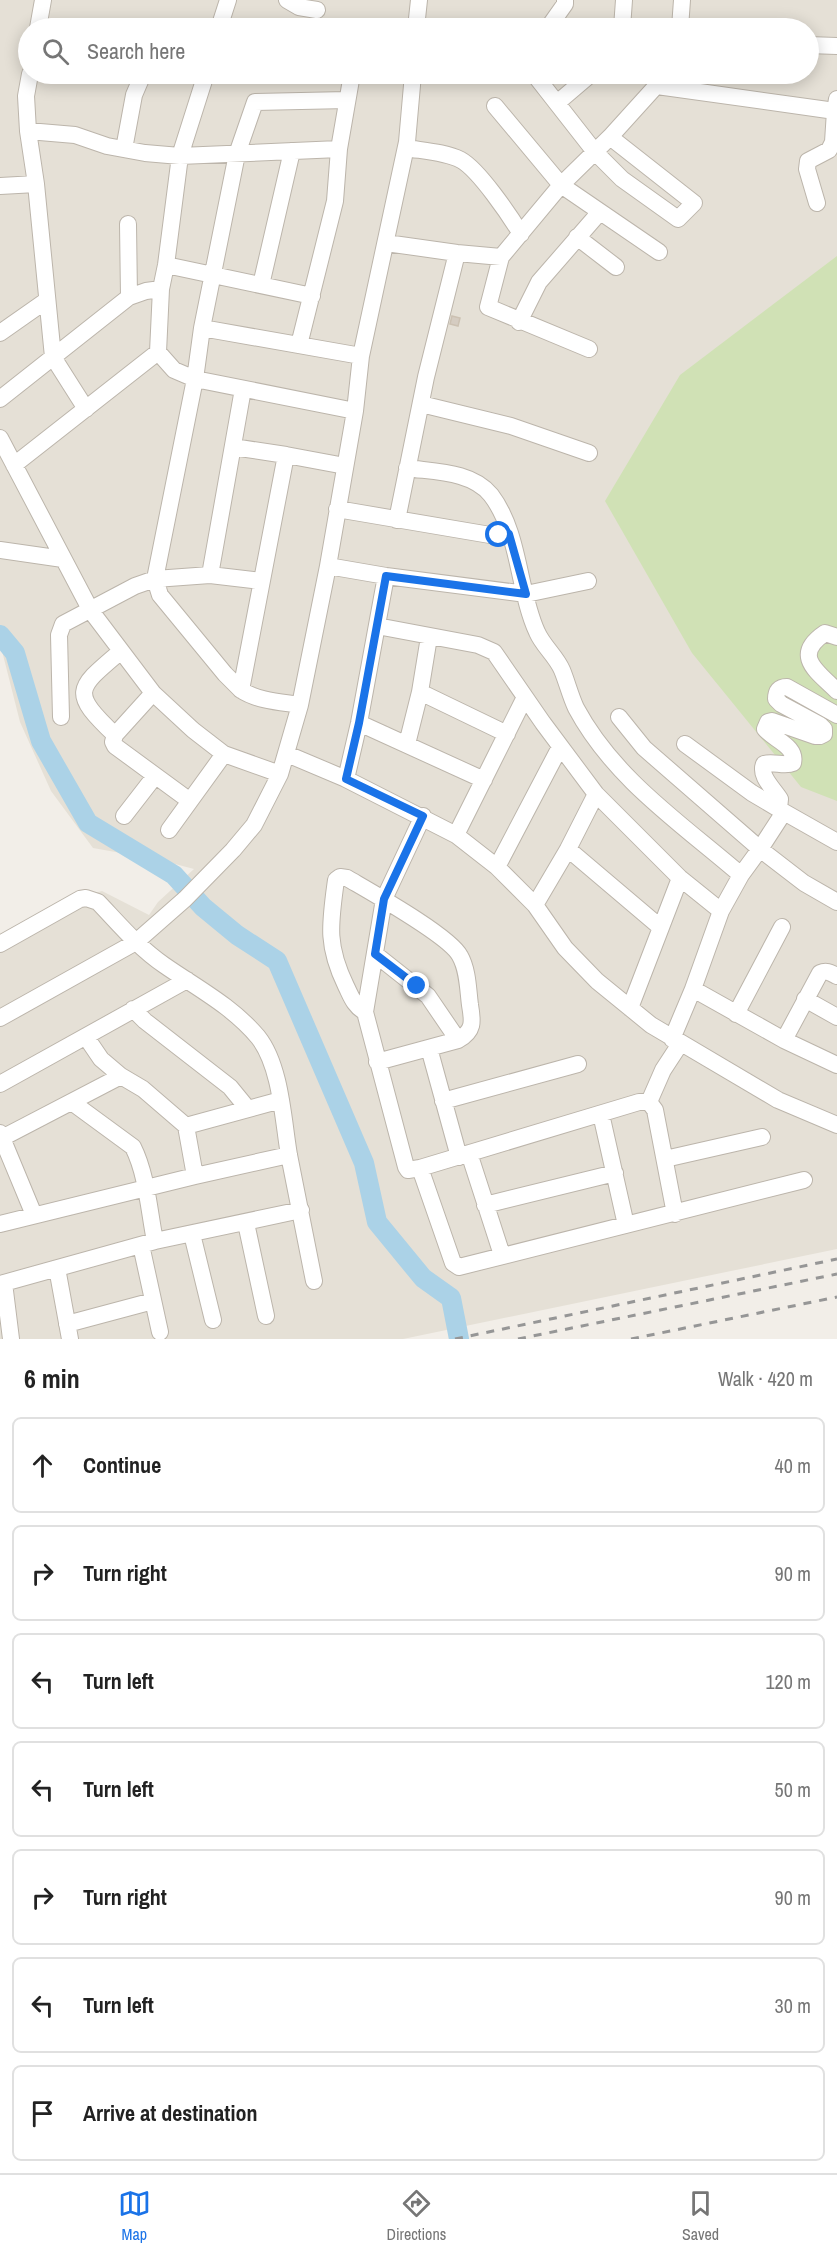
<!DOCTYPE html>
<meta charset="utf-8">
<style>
:root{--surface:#fff;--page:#f2f2f2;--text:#222;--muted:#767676;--line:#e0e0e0;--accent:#1a73e8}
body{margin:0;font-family:"Archivo Narrow",sans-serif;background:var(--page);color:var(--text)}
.stop{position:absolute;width:18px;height:18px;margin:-14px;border:4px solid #1a73e8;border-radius:50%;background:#fff}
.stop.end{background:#1a73e8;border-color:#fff;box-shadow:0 2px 6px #0008}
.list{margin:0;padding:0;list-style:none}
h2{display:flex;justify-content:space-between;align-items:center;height:78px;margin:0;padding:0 24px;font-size:26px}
h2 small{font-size:20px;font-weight:400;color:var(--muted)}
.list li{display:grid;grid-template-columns:39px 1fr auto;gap:18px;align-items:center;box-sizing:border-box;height:96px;margin:0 12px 12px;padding:0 12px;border:2px solid var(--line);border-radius:9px}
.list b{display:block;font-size:22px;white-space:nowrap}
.list em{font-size:20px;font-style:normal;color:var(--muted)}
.icon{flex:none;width:33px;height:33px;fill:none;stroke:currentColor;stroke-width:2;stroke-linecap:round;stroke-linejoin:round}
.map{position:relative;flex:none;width:837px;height:1339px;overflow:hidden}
.search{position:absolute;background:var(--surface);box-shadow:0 3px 15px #0003;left:18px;right:18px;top:18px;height:66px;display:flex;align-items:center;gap:15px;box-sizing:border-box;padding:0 21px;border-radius:33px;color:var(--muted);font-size:22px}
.sheet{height:834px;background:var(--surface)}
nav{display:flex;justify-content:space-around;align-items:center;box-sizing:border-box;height:84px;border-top:2px solid var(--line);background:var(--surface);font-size:16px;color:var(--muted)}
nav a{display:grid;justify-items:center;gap:3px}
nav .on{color:var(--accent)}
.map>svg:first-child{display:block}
.residential{fill:#e5e0d6;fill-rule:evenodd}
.green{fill:#d0e1b5}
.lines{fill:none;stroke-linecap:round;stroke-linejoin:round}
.river{stroke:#abd2e7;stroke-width:20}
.building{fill:#d5ccc1;stroke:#ccc1b2;stroke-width:1.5}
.minor-casing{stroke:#bcb5ab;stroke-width:18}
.minor{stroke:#fff;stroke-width:16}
.rail{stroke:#969696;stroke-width:3;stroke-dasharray:8 8;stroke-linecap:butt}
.route{stroke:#1a73e8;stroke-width:8}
</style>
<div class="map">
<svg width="837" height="1339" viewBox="0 0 837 1339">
<rect width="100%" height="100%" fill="#f2eee8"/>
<!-- residential -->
<path class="residential" d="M 0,0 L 837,0 L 837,1249 L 403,1339 L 0,1339 L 0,938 L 62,901 L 102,891 L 149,915 L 158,902 L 194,869 L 160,860 L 93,848 L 51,791 L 20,722 L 0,643 ZM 28,28 L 808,28 L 808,74 L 28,74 Z"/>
<!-- green -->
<path class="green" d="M 837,256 L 837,801 L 801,787 L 692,653 L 605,501 L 680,375 Z"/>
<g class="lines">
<!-- river -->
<path class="river" d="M 0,635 L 15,653 L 41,741 L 88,823 L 174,875 L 203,907 L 237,935 L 277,961 L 364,1163 L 377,1222 L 423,1278 L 451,1298 L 459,1339"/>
</g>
<!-- building -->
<path class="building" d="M 452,316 L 460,318 L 458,326 L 450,324 Z"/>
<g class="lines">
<!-- minor casing -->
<g class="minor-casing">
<path id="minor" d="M 287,0 L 299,7 L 317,10
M 38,28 L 43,0
M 219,28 L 228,0
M 416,28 L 419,0
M 548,28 L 565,4 L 565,0
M 622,28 L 624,0
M 680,28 L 682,0
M 808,45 L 837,46
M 30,74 L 26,96 L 28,131 L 36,184 L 53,357 L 86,409
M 206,74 L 180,156 L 166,265 L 161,289 L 158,352 L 174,370 L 195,379 L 355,411
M 534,74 L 595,152 L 622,179 L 678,219 L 694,203 L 610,137
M 657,86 L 835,111 L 837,99
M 347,100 L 255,102 L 237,154 L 202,328 L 361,356
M 557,103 L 591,74
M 495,106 L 561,185 L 659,252
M 28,131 L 75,135 L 107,146 L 145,153 L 180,156 L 339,149
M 406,148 C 424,151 445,152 461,160 C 479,170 510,216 521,234
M 124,149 L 134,95 L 143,74
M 0,186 L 36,184
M 817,203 L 807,169 L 808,161 L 829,150 L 833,142 L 835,111 L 837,111
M 128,224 L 129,297
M 577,237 L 616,267
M 386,243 L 457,253 L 501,257 L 561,185 L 610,137 L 667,74
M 501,257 L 488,307 L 589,349
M 166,265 L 312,296
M 261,285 L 292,151
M 519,322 L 539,282 L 599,213
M 202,328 L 195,379 L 155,579 L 210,575 L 243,389
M 0,333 L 47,300
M 299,345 L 335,201 L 339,149 L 352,74
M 0,399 L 129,297 L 146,291 L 161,289
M 421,404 L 511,426 L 589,453
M 0,438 L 91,611 L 153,693 L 193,730 L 224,754 L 280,774
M 233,447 L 286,455
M 14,465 L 158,352
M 407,468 C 434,472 472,471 491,495 C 520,533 518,591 537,632 C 543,646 556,656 562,670 C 567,682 570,695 576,708 C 614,779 682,824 741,875
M 337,509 L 490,535 L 509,534
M 397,520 L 426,377 L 457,253
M 0,550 L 63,559
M 328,566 L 386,576 L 526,594 L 588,581
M 210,575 L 261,581
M 377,626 L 478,645 L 494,652 L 543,723 L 596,794 L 680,878 L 721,911
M 429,637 L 420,692 L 507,734
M 837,637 L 825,633 C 791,656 818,672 837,691
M 153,693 L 115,735 L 113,742 L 115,746 L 190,801
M 300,705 C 281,702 258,701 241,690 L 286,455 L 345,466
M 61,717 L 59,635 L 63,624 L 135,586 L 155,579 L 160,595 L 225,674 L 241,690
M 619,717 L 644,748 L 760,849 L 784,812 L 837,842
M 359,723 L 484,780
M 115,735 C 70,692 76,689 121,651
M 407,744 L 420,692
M 685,744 L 752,793 L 784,812
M 287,754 L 346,779 L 456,835 L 497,867 L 535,905 L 565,948 L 597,981 L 651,1025 L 778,1100 L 837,1125
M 346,779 L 359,723 L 386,576
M 779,809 L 780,799 C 773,788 759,776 764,764 C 774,761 784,767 793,763 C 797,746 774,740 765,729 L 768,722 L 772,721 L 815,736 L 820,736 L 824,734 L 824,729 L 820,725 L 781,704 L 776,699 C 776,691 779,687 787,687 L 837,715
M 124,816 L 155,776
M 423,816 L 384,899 L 365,1012 L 406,1167 L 408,1170 L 420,1168 L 639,1102 L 649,1102 L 663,1070 L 680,1044
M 169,830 L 224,754
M 456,835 L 525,697
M 568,849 L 660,927
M 497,867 L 560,747
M 535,905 L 568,849 L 596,794
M 0,944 L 80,899 L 86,898 L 98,902 C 119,924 139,948 164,965 C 197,988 232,1006 258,1037 C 281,1066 283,1120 289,1155 C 297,1197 306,1239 314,1281
M 375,954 L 428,996 L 458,1040 L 377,1062
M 693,989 L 721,911 L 741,875 L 760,849 L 804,883 L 837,902
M 805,999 L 837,1017
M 630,1008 L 680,878
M 133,1009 L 145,1021 L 230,1087 L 248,1109
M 365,1012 C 354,1006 351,996 346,986 C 326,945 330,924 336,880 L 340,877 L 347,878 C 369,891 450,936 460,956 C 468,970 468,990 470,1005 C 473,1022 474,1031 458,1040
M 736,1014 L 782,927
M 0,1018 L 136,942 L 185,899 L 233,850 L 254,825 L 280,774 L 300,705 L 328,566 L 355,411 L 361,356 L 407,142 L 413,74
M 672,1039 L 693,989 L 784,1040 L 837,1065
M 784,1040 L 820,973 C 827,970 831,973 837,976
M 429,1048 L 459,1157
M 121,1076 L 143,1089 L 186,1126 L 281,1100
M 0,1084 L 187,980
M 443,1101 L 578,1064
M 649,1102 L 655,1110 L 675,1214
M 601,1114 L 626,1225
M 186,1126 L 195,1176
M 0,1133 L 34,1215
M 2,1138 L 121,1076 L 101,1059 L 86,1037
M 469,1153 L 502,1255
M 665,1159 L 762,1137
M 420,1168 L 453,1263 L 459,1267 L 804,1180
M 485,1205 L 615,1173
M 246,1223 L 266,1316
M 0,1224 L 195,1176 L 289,1155
M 192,1234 L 213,1320
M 155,1241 L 301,1210
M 141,1245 L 160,1332
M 57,1268 L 70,1339
M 4,1283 L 11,1339
M 0,1284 L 155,1241 C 149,1211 147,1175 133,1147 L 73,1103
M 67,1324 L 153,1301"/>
</g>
<!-- minor -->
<use href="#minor" class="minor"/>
<!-- rail -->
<path class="rail" d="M 455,1339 L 837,1259
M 518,1339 L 837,1274
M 631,1339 L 837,1297"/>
</g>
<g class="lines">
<!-- route -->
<path class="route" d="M 417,986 L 375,954 L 384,899 L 423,816 L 346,779 L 359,723 L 386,576 L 526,594 L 509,534 L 499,535"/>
</g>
</svg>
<div class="stop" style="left:499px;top:535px"></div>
<div class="stop end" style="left:417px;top:986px"></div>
<div class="search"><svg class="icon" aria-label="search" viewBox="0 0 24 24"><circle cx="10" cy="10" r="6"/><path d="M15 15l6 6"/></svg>Search here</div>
</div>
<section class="sheet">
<h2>6 min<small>Walk · 420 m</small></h2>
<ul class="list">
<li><svg class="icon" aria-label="ahead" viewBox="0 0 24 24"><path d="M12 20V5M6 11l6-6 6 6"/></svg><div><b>Continue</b></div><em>40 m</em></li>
<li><svg class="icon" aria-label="right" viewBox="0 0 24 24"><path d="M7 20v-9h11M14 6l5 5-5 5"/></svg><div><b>Turn right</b></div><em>90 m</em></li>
<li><svg class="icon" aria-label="left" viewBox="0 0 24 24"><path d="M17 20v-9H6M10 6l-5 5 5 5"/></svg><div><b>Turn left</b></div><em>120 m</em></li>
<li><svg class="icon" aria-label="left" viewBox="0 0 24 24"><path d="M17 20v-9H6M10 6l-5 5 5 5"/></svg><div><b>Turn left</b></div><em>50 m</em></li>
<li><svg class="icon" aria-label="right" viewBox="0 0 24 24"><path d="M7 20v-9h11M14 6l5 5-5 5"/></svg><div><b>Turn right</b></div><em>90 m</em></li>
<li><svg class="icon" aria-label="left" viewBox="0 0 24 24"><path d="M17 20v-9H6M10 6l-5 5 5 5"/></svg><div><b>Turn left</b></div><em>30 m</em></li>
<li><svg class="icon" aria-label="arrive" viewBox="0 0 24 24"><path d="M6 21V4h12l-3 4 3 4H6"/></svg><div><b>Arrive at destination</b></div></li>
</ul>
</section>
<nav>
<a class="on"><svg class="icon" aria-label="map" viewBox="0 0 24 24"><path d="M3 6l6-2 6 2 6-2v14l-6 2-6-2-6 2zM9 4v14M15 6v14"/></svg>Map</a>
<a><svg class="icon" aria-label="directions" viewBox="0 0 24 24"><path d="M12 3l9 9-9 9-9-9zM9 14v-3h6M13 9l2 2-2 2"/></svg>Directions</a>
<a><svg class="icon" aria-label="saved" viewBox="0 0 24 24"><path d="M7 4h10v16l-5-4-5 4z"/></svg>Saved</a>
</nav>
